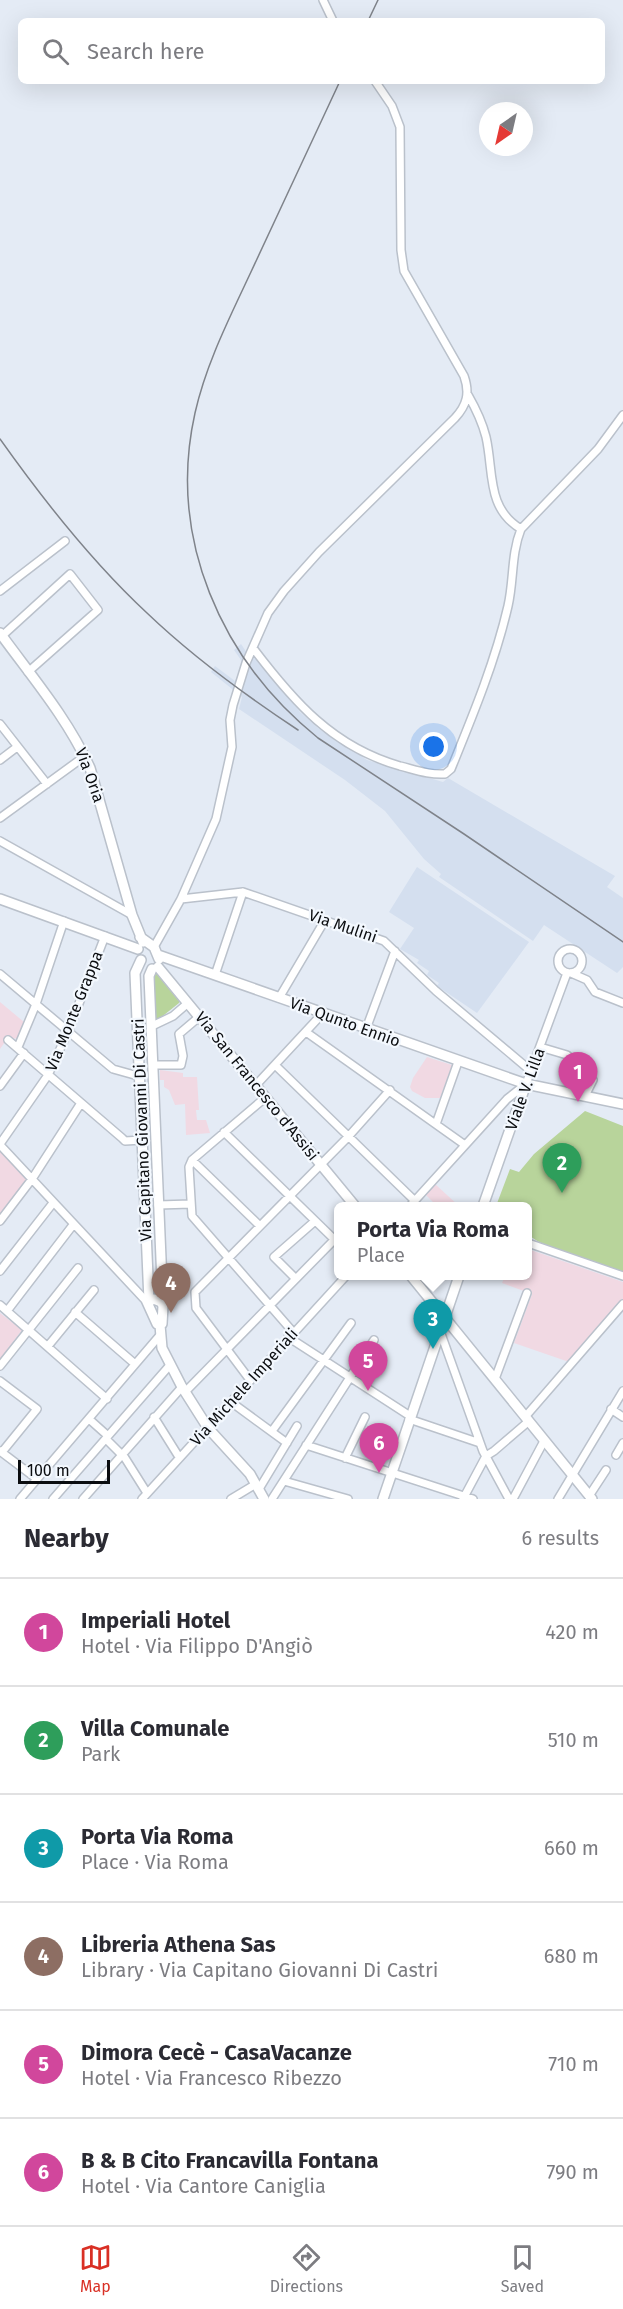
<!DOCTYPE html>
<meta charset="utf-8">
<style>
:root{--surface:#fff;--page:#f2f2f3;--text:#2b2b33;--muted:#7c7c81;--line:#e1e1e2;--accent:#d93025}
body{margin:0;font-family:"Fira Sans",sans-serif;background:var(--page);color:var(--text)}
.compass{position:absolute;left:479px;top:102px;width:54px;height:54px;border-radius:50%;background:var(--surface);box-shadow:0 6px 24px #0002;rotate:214deg}
.scale{position:absolute;left:18px;bottom:15px;width:92px;box-sizing:border-box;padding-left:6px;border:3px solid #0b0d10;border-top:0;font-size:16px;line-height:21px;white-space:nowrap;color:#0b0d10;-webkit-text-stroke:4px #f3f8fe;paint-order:stroke}
.you{position:absolute;left:434px;top:747px;width:21px;height:21px;margin:-15px;border:4px solid #fff;border-radius:50%;background:#1a73e8;box-shadow:0 0 0 9px #1a73e833}
.badge{display:grid;place-items:center;width:39px;height:39px;border-radius:50%;background:var(--accent);color:#fff;font-size:20px;font-weight:700}
.pin{position:absolute;translate:-50% -50px;filter:drop-shadow(0 2px 3px #0008)}
.pin::after{content:'';position:absolute;top:32px;width:21px;height:18px;background:inherit;clip-path:polygon(0 0,100% 0,50% 100%)}
.popup{position:absolute;left:334px;top:1202px;width:198px;height:78px;box-sizing:border-box;display:grid;place-content:center;border-radius:9px;background:var(--surface);filter:drop-shadow(0 2px 4px #0005);font-size:20px;white-space:nowrap;color:var(--muted)}
.popup b{font-size:22px;color:var(--text)}
.popup::after{content:'';position:absolute;left:50%;top:100%;margin-left:-12px;border:12px solid transparent;border-top-color:var(--surface)}
.list{margin:0;padding:0;list-style:none}
h2{display:flex;justify-content:space-between;align-items:center;height:78px;margin:0;padding:0 24px;font-size:26px}
h2 small{font-size:20px;font-weight:400;color:var(--muted)}
.list li{display:grid;grid-template-columns:39px 1fr auto;gap:18px;align-items:center;box-sizing:border-box;height:108px;padding:0 24px;border-top:2px solid var(--line)}
.list b{display:block;font-size:22px;white-space:nowrap}
.list p{margin:0;font-size:20px;white-space:nowrap;color:var(--muted)}
.list em{font-size:20px;font-style:normal;color:var(--muted)}
.icon{flex:none;width:33px;height:33px;fill:none;stroke:currentColor;stroke-width:2;stroke-linecap:round;stroke-linejoin:round}
.map{position:relative;flex:none;width:623px;height:1499px;overflow:hidden}
.search{position:absolute;background:var(--surface);box-shadow:0 6px 24px #0002;left:18px;right:18px;top:18px;height:66px;display:flex;align-items:center;gap:15px;box-sizing:border-box;padding:0 21px;border-radius:9px;color:var(--muted);font-size:22px}
.sheet{height:726px;background:var(--surface)}
nav{display:flex;justify-content:space-around;align-items:center;box-sizing:border-box;height:84px;border-top:2px solid var(--line);background:var(--surface);font-size:16px;color:var(--muted)}
nav a{display:grid;justify-items:center;gap:3px}
nav .on{color:var(--accent)}
.map>svg:first-child{display:block}
.built{fill:#d4dfef}
.education{fill:#f1d9e3}
.green{fill:#b8d49b}
.lines{fill:none;stroke-linecap:round;stroke-linejoin:round}
.street-casing{stroke:#bac1cb;stroke-width:10}
.secondary-casing{stroke:#bac1cb;stroke-width:12}
.street{stroke:#fff;stroke-width:7}
.secondary{stroke:#fff;stroke-width:9}
.rail{stroke:#7f838a;stroke-width:1.5}
.labels{text-anchor:middle;dominant-baseline:central;stroke-width:4.5;stroke-linejoin:round;paint-order:stroke}
.street-label{font-size:16px;fill:#0b0d10;stroke:#f3f8fe}
</style>
<div class="map">
<svg width="623" height="1499" viewBox="0 0 623 1499">
<rect width="100%" height="100%" fill="#e4ebf5"/>
<!-- built -->
<path class="built" d="M 241,644 L 251,659 L 255,658 L 258,660 L 300,712 L 318,728 L 367,760 L 443,782 L 448,778 L 615,876 L 607,887 L 623,898 L 623,967 L 617,973 L 544,925 L 533,941 L 439,877 L 441,874 L 424,859 L 385,811 L 345,780 L 239,709 L 242,697 L 211,672 L 215,666 L 235,681 L 243,663 L 234,650 Z
M 417,867 L 529,942 L 477,1013 L 437,986 L 439,983 L 427,975 L 429,971 L 417,963 L 419,960 L 400,949 L 414,928 L 389,912 Z"/>
<!-- education -->
<path class="education" d="M 0,1002 L 24,1022 L 17,1038 L 13,1039 L 9,1036 L 0,1049 Z
M 427,1057 L 452,1065 L 440,1098 L 425,1098 L 412,1091 L 410,1087 L 413,1078 Z
M 160,1070 L 183,1073 L 183,1077 L 197,1077 L 199,1110 L 196,1110 L 197,1120 L 206,1120 L 210,1133 L 186,1135 L 185,1104 L 175,1105 L 169,1090 L 164,1087 L 164,1080 L 160,1080 Z
M 0,1149 L 29,1180 L 0,1218 Z
M 435,1184 L 459,1206 L 437,1206 L 426,1195 Z
M 528,1249 L 623,1282 L 623,1299 L 569,1362 L 514,1343 L 532,1294 L 502,1283 L 505,1276 L 528,1276 Z
M 0,1313 L 22,1330 L 0,1359 Z"/>
<!-- green -->
<path class="green" d="M 160,973 L 180,998 L 179,1003 L 154,1023 L 153,975 Z
M 585,1111 L 623,1126 L 623,1273 L 542,1244 L 528,1235 L 528,1206 L 496,1206 L 510,1169 L 519,1172 L 534,1154 Z"/>
<g class="lines">
<!-- street casing -->
<g class="street-casing">
<path id="street" d="M 323,0 L 333,21
M 468,395 C 476,409 482,421 486,437 C 494,472 486,508 521,529
M 0,591 L 65,541
M 2,636 L 70,574 L 98,610 L 28,672
M 253,648 C 294,702 333,747 400,766 C 416,770 429,775 445,774 L 451,769 C 473,715 495,662 508,606 C 514,580 511,554 521,529 L 598,449 L 623,415
M 0,724 L 47,784
M 0,760 L 17,747
M 0,818 L 85,756
M 0,841 L 132,915
M 181,899 L 243,892 L 384,941 L 436,991 L 531,1071
M 154,947 L 181,899 L 216,819 L 232,747 L 230,720 L 233,705 L 246,663 L 268,613 L 284,591 L 319,552 L 455,418 C 467,405 470,393 464,376 L 404,271 L 401,250 L 400,127 L 392,106 L 375,81
M558 961a12 12 0 1 1 24 0a12 12 0 1 1-24 0Z
M 571,973 L 587,980 L 595,992 L 623,1003
M 0,974 L 113,1069 L 138,1076
M 215,975 L 243,892
M 279,998 L 325,920
M 152,1026 L 173,1016 L 188,1003
M 366,1029 L 395,951
M 306,1032 L 465,1145
M 8,1040 L 122,1138 L 125,1141 L 142,1140
M 18,1047 L 36,1004 L 64,921
M 540,1047 L 567,1055 L 590,1076 L 593,1080 L 585,1096
M 154,1065 L 181,1065 L 183,1056 L 179,1034 L 199,1017
M 275,1065 L 415,1201
M 256,1085 L 322,1014
M 0,1086 L 24,1053
M 266,1097 L 192,1160 L 189,1167 L 192,1216 L 293,1332
M 436,1124 L 458,1062
M 224,1132 L 338,1243
M 0,1144 L 48,1075 L 68,1032 L 105,936
M 0,1145 L 147,1302
M 192,1160 L 260,1226
M 158,1205 L 191,1204
M 410,1206 L 507,1099 L 526,1084 L 567,973
M 0,1221 L 32,1179 L 81,1103
M 528,1243 L 623,1276
M 0,1271 L 53,1203
M 295,1278 L 274,1257 L 315,1221
M 0,1305 L 107,1399
M 7,1311 L 73,1225
M 75,1312 L 135,1364
M 440,1331 L 483,1451 L 509,1499
M 288,1337 L 410,1416
M 48,1346 L 94,1290
M 0,1366 L 78,1268
M 495,1379 L 527,1293
M 250,1380 L 196,1308 L 195,1292 L 348,1137 L 390,1090
M 0,1381 L 37,1409 L 2,1452
M 185,1392 L 335,1239
M 231,1402 L 287,1443
M 611,1409 L 623,1417
M 154,1417 L 179,1457
M 525,1417 L 623,1304
M 89,1419 L 108,1436
M 409,1419 L 480,1443
M 272,1431 L 351,1323
M 106,1439 L 125,1458 L 147,1493
M 306,1445 L 473,1499
M 0,1451 L 37,1479
M 616,1455 L 623,1443
M 345,1458 L 365,1417
M 284,1481 L 348,1499
M 259,1489 L 297,1426
M 589,1496 L 606,1470
M 20,1499 L 161,1334
M 53,1499 L 170,1365
M 83,1499 L 182,1387
M 142,1499 L 346,1276
M 231,1499 L 256,1484
M 272,1499 L 374,1340
M 463,1499 L 486,1456 L 494,1451 L 529,1421
M 513,1499 L 544,1441
M 558,1499 L 623,1391"/>
</g>
<!-- secondary casing -->
<g class="secondary-casing">
<path id="secondary" d="M 0,633 C 32,677 68,719 90,768 L 132,915 L 143,942
M 0,899 L 138,949
M 140,937 L 154,947 L 159,959
M 158,955 L 526,1084 L 623,1104
M 141,960 L 135,973 L 149,1301
M 158,967 L 355,1206
M 152,969 L 149,976 L 163,1306
M 483,1206 L 526,1084
M 411,1276 L 592,1499
M 154,1299 L 161,1302 L 163,1306 L 162,1324 L 160,1325 L 157,1324 L 147,1302 Z
M 160,1325 L 162,1348 L 182,1387 L 208,1428 L 250,1474 L 264,1499
M 383,1499 L 459,1276"/>
</g>
<!-- street -->
<use href="#street" class="street"/>
<!-- secondary -->
<use href="#secondary" class="secondary"/>
<!-- rail -->
<path class="rail" d="M 368,21 L 378,0
M 340,81 C 310,145 280,210 250,274 C 229,319 206,364 195,413 C 167,538 221,660 318,738 L 464,834 L 623,942
M 0,439 C 44,501 91,561 147,613 C 193,657 245,695 298,730"/>
</g>
<g class="labels">
<!-- street labels -->
<g class="street-label">
<text transform="translate(90 775) rotate(70)">Via Oria</text>
<text transform="translate(343 926) rotate(19)">Via Mulini</text>
<text transform="translate(74 1011) rotate(-68)">Via Monte Grappa</text>
<text transform="translate(345 1022) rotate(20)">Via Qunto Ennio</text>
<text transform="translate(257 1086) rotate(51)">Via San Francesco d'Assisi</text>
<text transform="translate(525 1089) rotate(-70)">Viale V. Lilla</text>
<text transform="translate(142 1130) rotate(-92)">Via Capitano Giovanni Di Castri</text>
<text transform="translate(244 1387) rotate(-48)">Via Michele Imperiali</text>
</g>
</g>
</svg>
<svg class="compass" viewBox="-18 -18 36 36"><path d="M0-13l5 13h-10z" fill="#e53935"/><path d="M0 13l5-13h-10z" fill="#7c7c81"/></svg>
<div class="scale">100 m</div>
<div class="you"></div>
<div class="pin badge" style="left:578px;top:1102px;background:#d1479c">1</div>
<div class="pin badge" style="left:562px;top:1193px;background:#2e9e5b">2</div>
<div class="pin badge" style="left:433px;top:1349px;background:#0f9aa8">3</div>
<div class="popup"><b>Porta Via Roma</b>Place</div>
<div class="pin badge" style="left:171px;top:1313px;background:#8d6e63">4</div>
<div class="pin badge" style="left:368px;top:1391px;background:#d1479c">5</div>
<div class="pin badge" style="left:379px;top:1473px;background:#d1479c">6</div>
<div class="search"><svg class="icon" aria-label="search" viewBox="0 0 24 24"><circle cx="10" cy="10" r="6"/><path d="M15 15l6 6"/></svg>Search here</div>
</div>
<section class="sheet">
<h2>Nearby<small>6 results</small></h2>
<ul class="list">
<li><span class="badge" style="background:#d1479c">1</span><div><b>Imperiali Hotel</b><p>Hotel · Via Filippo D'Angiò</p></div><em>420 m</em></li>
<li><span class="badge" style="background:#2e9e5b">2</span><div><b>Villa Comunale</b><p>Park</p></div><em>510 m</em></li>
<li><span class="badge" style="background:#0f9aa8">3</span><div><b>Porta Via Roma</b><p>Place · Via Roma</p></div><em>660 m</em></li>
<li><span class="badge" style="background:#8d6e63">4</span><div><b>Libreria Athena Sas</b><p>Library · Via Capitano Giovanni Di Castri</p></div><em>680 m</em></li>
<li><span class="badge" style="background:#d1479c">5</span><div><b>Dimora Cecè - CasaVacanze</b><p>Hotel · Via Francesco Ribezzo</p></div><em>710 m</em></li>
<li><span class="badge" style="background:#d1479c">6</span><div><b>B &amp; B Cito Francavilla Fontana</b><p>Hotel · Via Cantore Caniglia</p></div><em>790 m</em></li>
</ul>
</section>
<nav>
<a class="on"><svg class="icon" aria-label="map" viewBox="0 0 24 24"><path d="M3 6l6-2 6 2 6-2v14l-6 2-6-2-6 2zM9 4v14M15 6v14"/></svg>Map</a>
<a><svg class="icon" aria-label="directions" viewBox="0 0 24 24"><path d="M12 3l9 9-9 9-9-9zM9 14v-3h6M13 9l2 2-2 2"/></svg>Directions</a>
<a><svg class="icon" aria-label="saved" viewBox="0 0 24 24"><path d="M7 4h10v16l-5-4-5 4z"/></svg>Saved</a>
</nav>
